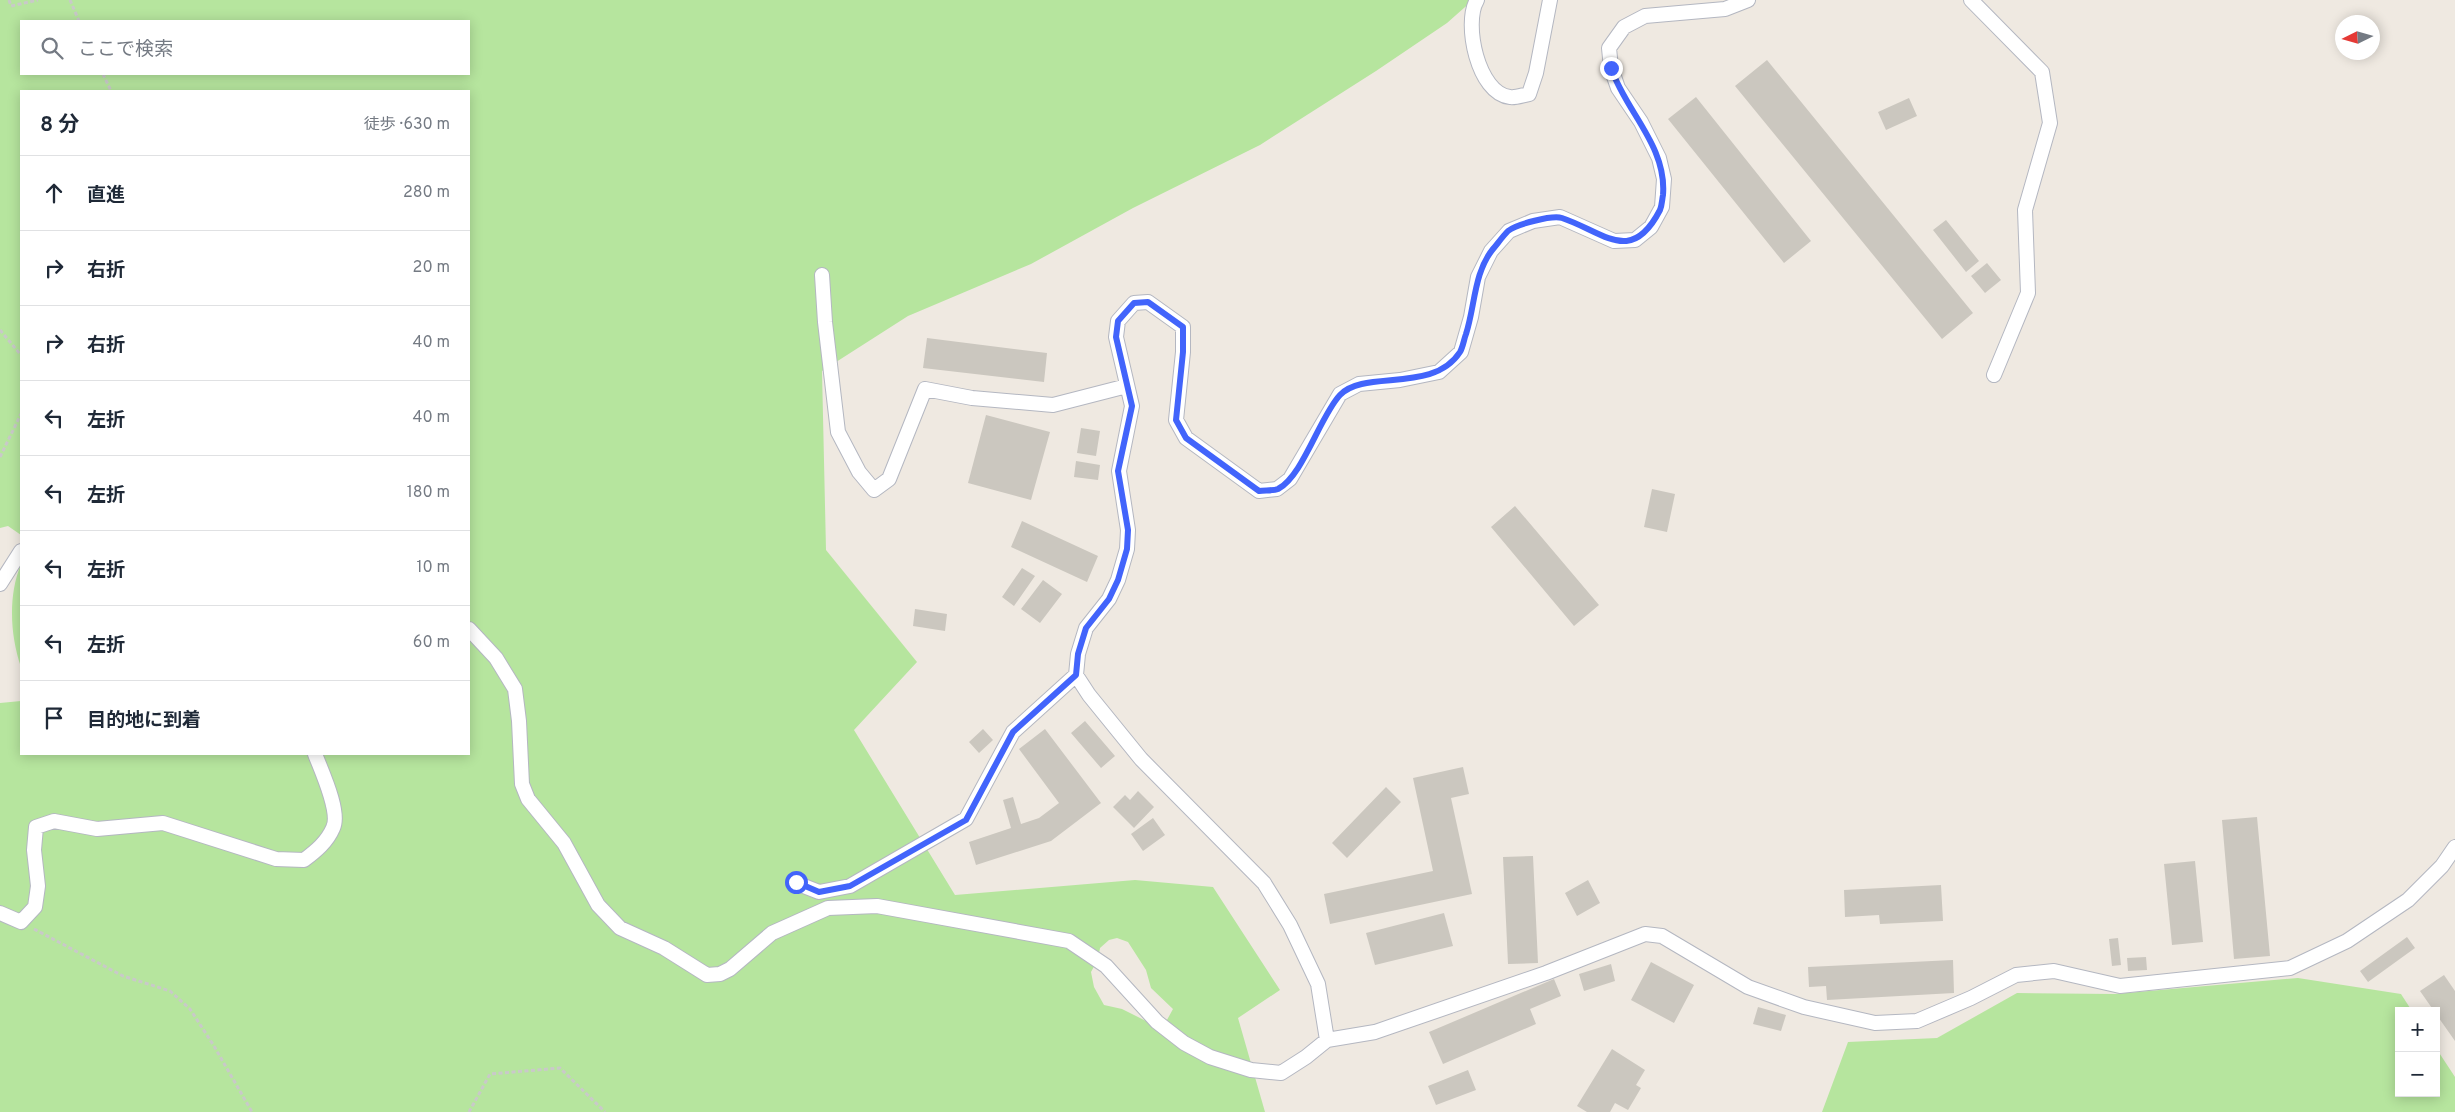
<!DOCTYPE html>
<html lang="ja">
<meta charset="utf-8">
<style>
:root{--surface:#fff;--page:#f2f2f3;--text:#1f2937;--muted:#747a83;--line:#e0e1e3}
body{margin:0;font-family:Overpass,"Noto Sans JP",sans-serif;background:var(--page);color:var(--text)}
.controls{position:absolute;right:15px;bottom:15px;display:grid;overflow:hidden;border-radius:0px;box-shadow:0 2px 12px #0003}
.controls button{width:45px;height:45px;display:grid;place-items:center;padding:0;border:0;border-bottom:1px solid var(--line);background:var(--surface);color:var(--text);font:25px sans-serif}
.compass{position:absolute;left:2335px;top:15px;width:45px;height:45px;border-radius:50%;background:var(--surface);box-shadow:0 2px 12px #0003;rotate:265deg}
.stop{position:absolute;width:15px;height:15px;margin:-11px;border:4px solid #4264fb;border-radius:50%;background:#fff}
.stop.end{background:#4264fb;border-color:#fff;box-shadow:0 1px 5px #0008}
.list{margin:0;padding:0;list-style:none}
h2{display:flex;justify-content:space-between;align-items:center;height:65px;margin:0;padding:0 20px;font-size:21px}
h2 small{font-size:16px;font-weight:400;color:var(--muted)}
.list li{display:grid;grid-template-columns:32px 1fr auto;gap:15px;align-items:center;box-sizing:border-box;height:75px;padding:0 20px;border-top:1px solid var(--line)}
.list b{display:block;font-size:19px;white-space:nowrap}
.list em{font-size:16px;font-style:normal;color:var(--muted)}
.icon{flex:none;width:28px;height:28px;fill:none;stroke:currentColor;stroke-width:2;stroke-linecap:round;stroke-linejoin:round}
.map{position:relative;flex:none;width:2455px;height:1112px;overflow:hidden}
.search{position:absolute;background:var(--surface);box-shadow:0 2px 12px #0003;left:20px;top:20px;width:450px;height:55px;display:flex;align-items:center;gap:12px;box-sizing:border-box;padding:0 18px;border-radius:0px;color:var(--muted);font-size:19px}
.panel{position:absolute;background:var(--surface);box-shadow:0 2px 12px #0003;left:20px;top:90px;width:450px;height:665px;border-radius:0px}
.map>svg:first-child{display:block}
.green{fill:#b6e59e;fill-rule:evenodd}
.building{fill:#cbc7bf}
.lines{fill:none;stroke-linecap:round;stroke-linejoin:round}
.minor-casing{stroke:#b4b7c1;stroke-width:16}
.path{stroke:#c9c9c9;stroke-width:3;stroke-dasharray:4 2.5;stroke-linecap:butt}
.minor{stroke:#fff;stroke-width:14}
.route{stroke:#4264fb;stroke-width:6}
</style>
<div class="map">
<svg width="2455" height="1112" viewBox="0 0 2455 1112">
<rect width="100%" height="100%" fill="#efe9e1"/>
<!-- green -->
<path class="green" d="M 0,0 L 1473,0 L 1447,23 L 1376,71 L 1260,145 L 1133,208 L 1031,264 L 908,316 L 822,371 L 826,550 L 917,662 L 854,730 L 955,895 L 1135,880 L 1213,887 L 1280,990 L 1238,1018 L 1265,1112 L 0,1112 L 0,703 L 21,701 L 21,754 L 469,754 L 469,91 L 21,91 L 21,535 L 8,526 L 0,528 ZM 21,21 L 469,21 L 469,74 L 21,74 ZM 1117,938 L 1128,942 L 1146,970 L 1151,988 L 1173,1009 L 1162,1029 L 1122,1009 L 1104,1005 L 1094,987 L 1091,972 L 1098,959 L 1100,948 L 1109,940 Z
M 21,564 L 21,667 C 10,635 8,596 21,564 Z
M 2298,978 L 2401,994 L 2412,1011 L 2399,1011 L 2399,1093 L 2436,1093 L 2436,1048 L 2455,1077 L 2455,1112 L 1822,1112 L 1848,1042 L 1937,1038 L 2017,993 L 2115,994 Z"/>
<!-- building -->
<path class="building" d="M 1767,60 L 1973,313 L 1942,339 L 1735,86 Z
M 1696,97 L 1811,241 L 1784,263 L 1668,119 Z
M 1909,98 L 1917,116 L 1886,130 L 1878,112 Z
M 1946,220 L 1979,261 L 1966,272 L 1933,230 Z
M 1987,263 L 2001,280 L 1985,293 L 1971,276 Z
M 927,338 L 1047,353 L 1044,382 L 923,368 Z
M 986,415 L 1050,432 L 1031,500 L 968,483 Z
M 1081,428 L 1100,431 L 1096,456 L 1077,453 Z
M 1076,461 L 1100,465 L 1098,480 L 1074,477 Z
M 1652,489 L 1675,494 L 1667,532 L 1644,527 Z
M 1515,506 L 1599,605 L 1574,626 L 1491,527 Z
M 1022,521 L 1098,556 L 1087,582 L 1011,547 Z
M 1022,568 L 1035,576 L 1014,606 L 1002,597 Z
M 1043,580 L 1062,594 L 1040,623 L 1021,609 Z
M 915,609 L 947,614 L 945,631 L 913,626 Z
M 1085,721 L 1115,756 L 1101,768 L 1071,733 Z
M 983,729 L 993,740 L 979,753 L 969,742 Z
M 1045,729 L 1101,803 L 1051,841 L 976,865 L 969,842 L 1011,828 L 1003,800 L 1013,797 L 1021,824 L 1039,818 L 1059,803 L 1019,749 Z
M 1463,767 L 1469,794 L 1451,798 L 1472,894 L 1330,924 L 1324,894 L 1433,871 L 1413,778 Z
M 1386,787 L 1401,802 L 1347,858 L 1332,843 Z
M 1138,791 L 1154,807 L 1134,828 L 1113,807 L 1125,795 L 1130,800 Z
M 2257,817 L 2270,956 L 2234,959 L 2222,820 Z
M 1153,818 L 1165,835 L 1143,851 L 1131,834 Z
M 1533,856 L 1538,963 L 1508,964 L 1503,857 Z
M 2195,861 L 2203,942 L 2172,945 L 2164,864 Z
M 1588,880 L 1600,903 L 1577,916 L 1565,893 Z
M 1941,885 L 1943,921 L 1880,924 L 1879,915 L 1845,917 L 1844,890 Z
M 1444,913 L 1453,946 L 1375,965 L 1366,933 Z
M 2407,937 L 2415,948 L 2368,982 L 2360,971 Z
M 2118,938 L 2121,965 L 2112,966 L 2109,939 Z
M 2146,957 L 2147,970 L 2128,971 L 2127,958 Z
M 1953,960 L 1954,993 L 1827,1000 L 1826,986 L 1809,987 L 1808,967 Z
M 1651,962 L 1694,985 L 1674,1023 L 1631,1000 Z
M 1611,964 L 1615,981 L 1584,991 L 1579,974 Z
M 2444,975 L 2455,991 L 2455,1041 L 2436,1014 L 2436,1011 L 2434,1011 L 2420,991 Z
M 1554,979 L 1561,996 L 1530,1009 L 1536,1024 L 1443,1064 L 1429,1032 Z
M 1758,1007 L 1786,1015 L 1781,1031 L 1753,1024 Z
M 1612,1049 L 1645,1070 L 1636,1085 L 1641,1088 L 1628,1110 L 1615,1103 L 1610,1112 L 1587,1112 L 1577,1106 Z
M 1468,1070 L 1476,1090 L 1436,1105 L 1428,1086 Z"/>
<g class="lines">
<!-- minor casing -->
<g class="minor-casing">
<path id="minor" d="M 1477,0 C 1463,23 1478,94 1510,97 C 1515,98 1523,95 1529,94 L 1536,73 L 1550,0
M 1971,0 L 2042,72 L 2050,123 L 2025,210 L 2028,293 L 1994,375
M 822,275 L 825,322 L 838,432 L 859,472 L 874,490 L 889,479 L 925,389 L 972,398 L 1053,405 L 1127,386
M 0,584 L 21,551
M 469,629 L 496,658 L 515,689 L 519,721 L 522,784 L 528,799 L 564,843 L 598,905 L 620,928 L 664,948 L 707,975 L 720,974 L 730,969 L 772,933 L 828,908 L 877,906 L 1069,941 L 1106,966 L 1157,1022 L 1184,1043 L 1210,1057 L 1251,1070 L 1281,1073 L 1306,1057 L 1327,1040 L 1375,1032 L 1546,973 L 1645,934 L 1662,936 L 1748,987 L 1804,1007 L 1875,1023 L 1917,1021 L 1971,998 L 2016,975 L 2054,971 L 2120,986 L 2290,968 L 2347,941 L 2408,900 L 2442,866 L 2455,847
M 796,883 L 819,892 L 850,886 L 966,819 L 1013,732 L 1076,675
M 0,913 L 21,922 L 35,907 L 38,886 L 34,850 L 36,827 L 54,821 L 97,829 L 163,823 L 276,859 L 304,860 C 316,851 327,842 333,828 C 341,812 321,770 315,754
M 1327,1040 L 1318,984 L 1290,925 L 1264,883 L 1141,759 L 1089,695 L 1076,675 L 1078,654 L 1086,628 L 1109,599 L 1118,580 L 1127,549 L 1128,530 L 1119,471 L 1132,406 L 1116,337 L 1118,321 L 1134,303 L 1148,302 L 1183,327 L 1183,352 L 1176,420 L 1186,438 L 1259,491 L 1277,489 L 1290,479 L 1340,394 L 1359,384 L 1400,380 L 1439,372 L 1461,352 L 1471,317 L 1478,277 L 1491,251 L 1509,231 L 1533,221 L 1560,217 L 1614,241 L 1635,240 L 1651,227 L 1662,207 L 1664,179 L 1659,158 L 1641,122 L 1618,88 L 1611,68 L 1609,48 L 1624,27 L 1645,16 L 1725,9 L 1748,0"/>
</g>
<!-- path -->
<path class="path" d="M 9,0 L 11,6 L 38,0
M 70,0 L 79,21
M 103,74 L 111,91
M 0,330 L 21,355
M 0,457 L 21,414
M 34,929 L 123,976 L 170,991 L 190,1009 L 214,1046 L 252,1112
M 469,1112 L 490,1074 L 560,1068 L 605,1112"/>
<!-- minor -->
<use href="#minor" class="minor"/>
</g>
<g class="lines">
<!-- route -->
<path class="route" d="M 796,882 L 819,892 L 850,886 L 966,820 L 1013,732 L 1076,675 L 1078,654 L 1086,628 L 1109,599 L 1118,580 L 1127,549 L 1128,530 L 1118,471 L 1132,406 L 1116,337 L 1118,321 L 1134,303 L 1148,302 L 1183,327 L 1183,352 L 1176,420 L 1186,438 L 1259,491 C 1264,490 1273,491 1278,489 C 1303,476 1320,416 1340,395 C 1365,369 1433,394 1460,352 C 1463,347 1464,339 1466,334 C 1475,306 1474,272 1493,249 C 1498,243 1503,236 1508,231 C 1517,224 1552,215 1562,218 C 1604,232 1631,266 1660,210 C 1662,205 1662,200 1663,195 C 1667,146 1626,112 1611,68"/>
</g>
</svg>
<div class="controls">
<button>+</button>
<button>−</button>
</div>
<svg class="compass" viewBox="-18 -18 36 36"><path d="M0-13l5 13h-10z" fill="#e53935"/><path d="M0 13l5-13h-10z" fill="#747a83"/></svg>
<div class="stop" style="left:796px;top:882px"></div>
<div class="stop end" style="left:1611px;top:68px"></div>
<div class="search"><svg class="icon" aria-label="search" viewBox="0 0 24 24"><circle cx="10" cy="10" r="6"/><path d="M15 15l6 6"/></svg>ここで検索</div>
<section class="panel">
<h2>8 分<small>徒歩 · 630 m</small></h2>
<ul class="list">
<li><svg class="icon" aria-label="ahead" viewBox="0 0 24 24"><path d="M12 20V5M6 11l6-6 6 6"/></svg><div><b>直進</b></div><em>280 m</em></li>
<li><svg class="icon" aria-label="right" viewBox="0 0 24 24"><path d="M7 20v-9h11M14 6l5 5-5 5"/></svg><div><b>右折</b></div><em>20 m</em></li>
<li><svg class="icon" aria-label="right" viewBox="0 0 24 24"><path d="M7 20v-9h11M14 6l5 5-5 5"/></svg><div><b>右折</b></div><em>40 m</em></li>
<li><svg class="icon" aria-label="left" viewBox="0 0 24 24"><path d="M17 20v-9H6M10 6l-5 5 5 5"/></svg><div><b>左折</b></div><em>40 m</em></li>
<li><svg class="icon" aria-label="left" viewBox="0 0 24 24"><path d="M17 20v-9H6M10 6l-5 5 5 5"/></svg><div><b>左折</b></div><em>180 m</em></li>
<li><svg class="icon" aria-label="left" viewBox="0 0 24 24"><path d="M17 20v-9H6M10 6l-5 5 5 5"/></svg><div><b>左折</b></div><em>10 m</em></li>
<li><svg class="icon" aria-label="left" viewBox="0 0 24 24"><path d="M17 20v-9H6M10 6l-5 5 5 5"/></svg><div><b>左折</b></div><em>60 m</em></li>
<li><svg class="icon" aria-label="arrive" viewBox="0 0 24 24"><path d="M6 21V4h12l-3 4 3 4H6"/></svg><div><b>目的地に到着</b></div></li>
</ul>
</section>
</div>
